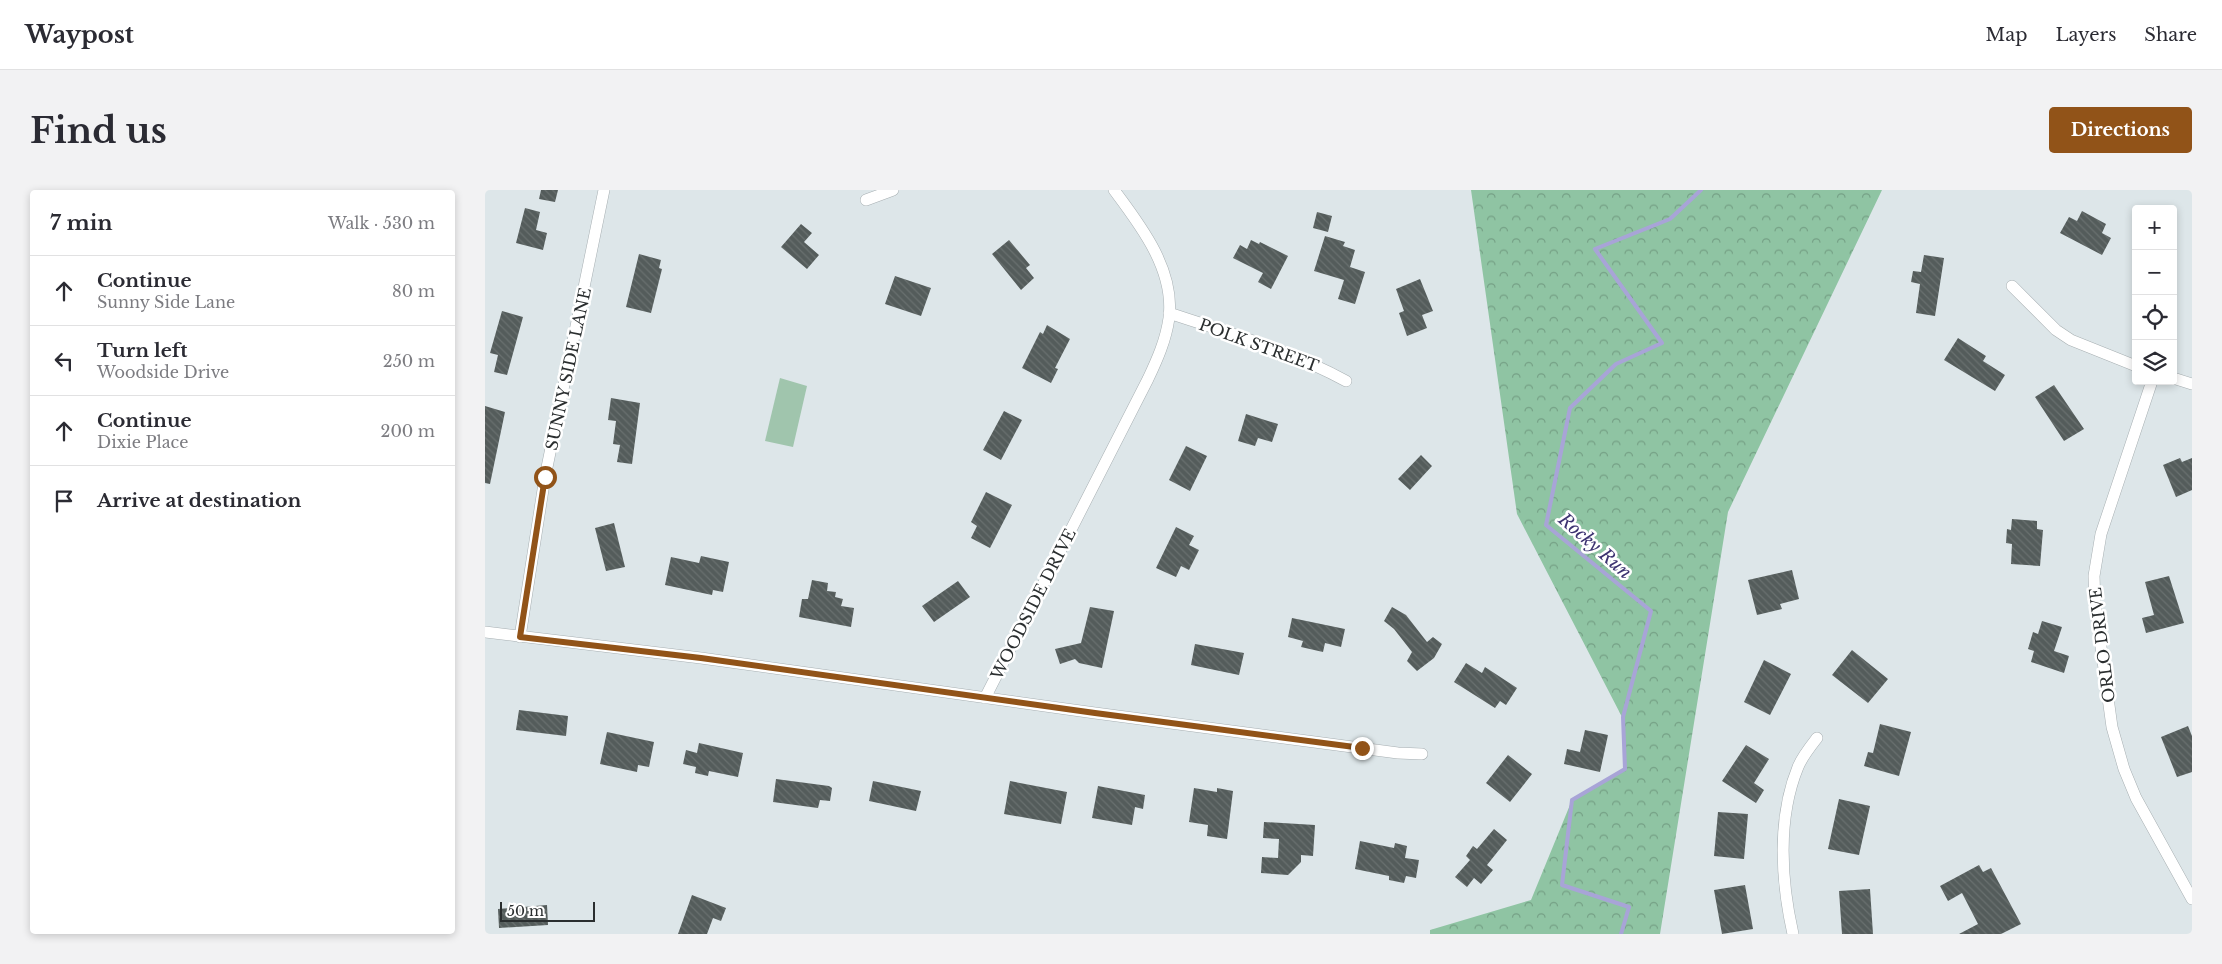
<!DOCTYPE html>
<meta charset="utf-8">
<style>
:root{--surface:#fff;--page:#f2f2f3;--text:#2b2b33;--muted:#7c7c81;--line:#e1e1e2;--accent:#915318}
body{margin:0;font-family:"Libre Baskerville",serif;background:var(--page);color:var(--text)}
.controls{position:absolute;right:15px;top:15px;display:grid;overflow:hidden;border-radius:5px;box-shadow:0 2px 8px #0003}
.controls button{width:45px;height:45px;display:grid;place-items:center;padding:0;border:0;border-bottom:1px solid var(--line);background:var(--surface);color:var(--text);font:25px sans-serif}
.scale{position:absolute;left:15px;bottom:12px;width:95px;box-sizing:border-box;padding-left:5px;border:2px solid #2a2e2f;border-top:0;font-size:14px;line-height:18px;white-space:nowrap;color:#2a2e2f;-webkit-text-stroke:4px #fff;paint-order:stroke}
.stop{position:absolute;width:15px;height:15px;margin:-11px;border:4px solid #915318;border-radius:50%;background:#fff}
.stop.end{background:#915318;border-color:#fff;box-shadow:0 1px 5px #0008}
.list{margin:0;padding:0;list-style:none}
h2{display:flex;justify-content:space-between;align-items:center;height:65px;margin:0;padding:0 20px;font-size:21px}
h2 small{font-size:16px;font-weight:400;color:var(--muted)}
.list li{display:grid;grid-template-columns:32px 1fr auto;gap:15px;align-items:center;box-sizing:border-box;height:70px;padding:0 20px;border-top:1px solid var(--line)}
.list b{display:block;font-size:19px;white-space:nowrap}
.list p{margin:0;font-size:16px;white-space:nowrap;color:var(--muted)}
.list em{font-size:16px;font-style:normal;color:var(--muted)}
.icon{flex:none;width:28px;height:28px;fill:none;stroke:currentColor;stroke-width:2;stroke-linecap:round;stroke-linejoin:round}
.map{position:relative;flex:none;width:1707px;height:744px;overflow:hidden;border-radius:5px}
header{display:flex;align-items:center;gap:30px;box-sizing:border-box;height:70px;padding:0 25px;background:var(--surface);border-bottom:1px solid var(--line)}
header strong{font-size:24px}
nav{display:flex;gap:28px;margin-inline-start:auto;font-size:18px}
.intro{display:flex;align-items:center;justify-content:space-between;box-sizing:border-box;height:120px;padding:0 30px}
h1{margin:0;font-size:35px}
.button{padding:12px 22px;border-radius:5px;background:var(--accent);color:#fff;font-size:18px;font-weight:700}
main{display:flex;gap:30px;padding:0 30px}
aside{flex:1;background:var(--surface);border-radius:5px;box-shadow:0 2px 8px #0003}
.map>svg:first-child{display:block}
.grass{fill:#a0c5ad}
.forest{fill:url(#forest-crowns)}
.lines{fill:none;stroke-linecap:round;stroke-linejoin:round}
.stream{stroke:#a8a4d7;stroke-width:4}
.building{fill:url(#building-back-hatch)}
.minor-casing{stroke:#a7afb2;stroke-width:12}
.minor{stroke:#fff;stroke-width:11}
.route{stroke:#915318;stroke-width:6}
.labels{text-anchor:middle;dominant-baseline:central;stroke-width:5;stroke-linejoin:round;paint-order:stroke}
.street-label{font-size:16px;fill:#2a2e2f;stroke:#fff}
.water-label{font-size:18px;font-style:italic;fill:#3d3371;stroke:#fff}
</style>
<header>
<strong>Waypost</strong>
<nav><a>Map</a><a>Layers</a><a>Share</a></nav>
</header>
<div class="intro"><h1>Find us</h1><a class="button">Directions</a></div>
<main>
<aside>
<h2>7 min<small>Walk · 530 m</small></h2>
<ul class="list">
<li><svg class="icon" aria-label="ahead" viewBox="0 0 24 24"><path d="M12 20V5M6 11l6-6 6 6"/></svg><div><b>Continue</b><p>Sunny Side Lane</p></div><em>80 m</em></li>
<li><svg class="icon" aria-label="left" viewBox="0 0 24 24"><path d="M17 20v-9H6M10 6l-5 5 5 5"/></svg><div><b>Turn left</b><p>Woodside Drive</p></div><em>250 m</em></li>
<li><svg class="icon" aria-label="ahead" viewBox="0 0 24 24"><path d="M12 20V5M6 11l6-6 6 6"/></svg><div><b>Continue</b><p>Dixie Place</p></div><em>200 m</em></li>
<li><svg class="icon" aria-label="arrive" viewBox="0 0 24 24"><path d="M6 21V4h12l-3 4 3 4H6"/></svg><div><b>Arrive at destination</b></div></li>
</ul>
</aside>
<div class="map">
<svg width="1707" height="744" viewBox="0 0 1707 744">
<defs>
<pattern id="forest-crowns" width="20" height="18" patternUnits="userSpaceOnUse" patternTransform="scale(1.25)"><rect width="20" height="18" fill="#8fc4a3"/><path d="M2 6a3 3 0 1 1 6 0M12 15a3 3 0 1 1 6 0" fill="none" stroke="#75a085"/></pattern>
<pattern id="building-back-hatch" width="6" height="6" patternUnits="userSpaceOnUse" patternTransform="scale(1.25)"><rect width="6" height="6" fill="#545c5b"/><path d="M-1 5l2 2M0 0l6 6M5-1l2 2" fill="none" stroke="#69706f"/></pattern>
</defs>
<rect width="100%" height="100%" fill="#dde6e9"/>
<!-- grass -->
<path class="grass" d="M 295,188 L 322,196 L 308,257 L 280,251 Z"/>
<!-- forest -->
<path class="forest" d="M 986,0 L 1397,0 L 1243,322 L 1175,744 L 945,744 L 945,740 L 1046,710 L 1087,610 L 1140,579 L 1137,527 L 1032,324 Z"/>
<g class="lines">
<!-- stream -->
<path class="stream" d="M 1136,744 L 1144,717 L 1077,695 L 1087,610 L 1140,579 L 1138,527 L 1166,421 L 1061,335 L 1085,218 L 1131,174 L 1177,153 L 1110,59 L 1185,29 L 1216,0"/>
</g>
<!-- building -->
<path class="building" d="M 56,0 L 73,0 L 70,12 L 54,9 Z
M 40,18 L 55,22 L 51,40 L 62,43 L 58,60 L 31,53 Z
M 1597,21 L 1621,34 L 1617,43 L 1626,48 L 1617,65 L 1575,43 L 1584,27 L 1592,31 Z
M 832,22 L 847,26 L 843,42 L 828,38 Z
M 316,34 L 327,43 L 319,52 L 334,65 L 322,79 L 296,57 Z
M 840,46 L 860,52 L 858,56 L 870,60 L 865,77 L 880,82 L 870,114 L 853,109 L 859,90 L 829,81 Z
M 524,50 L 545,75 L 541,78 L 549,88 L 536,100 L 507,64 Z
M 766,50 L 774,54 L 775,52 L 803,66 L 786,99 L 773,92 L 778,83 L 748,68 L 755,55 L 762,59 Z
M 154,64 L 176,70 L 174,78 L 177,79 L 166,123 L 141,117 Z
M 1439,65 L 1459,68 L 1450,126 L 1431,123 L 1435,94 L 1426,92 L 1428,81 L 1436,82 Z
M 410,86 L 446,98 L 436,126 L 400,114 Z
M 935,89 L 948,121 L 937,125 L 942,138 L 922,146 L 914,123 L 919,121 L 911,99 Z
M 17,121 L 38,127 L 22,185 L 9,182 L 13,165 L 5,163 Z
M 562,135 L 585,149 L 570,178 L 573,179 L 566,193 L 537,178 L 555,142 L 558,144 Z
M 1473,148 L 1501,166 L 1498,171 L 1520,185 L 1510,201 L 1459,170 Z
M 1569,195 L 1599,239 L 1579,251 L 1550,207 Z
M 126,208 L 155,213 L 147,274 L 132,272 L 135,255 L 128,254 L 131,231 L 123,230 Z
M 0,216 L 20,222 L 5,294 L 0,293 Z
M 519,221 L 537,230 L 516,270 L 498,260 Z
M 761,224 L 793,234 L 787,252 L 773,248 L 770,256 L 753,251 Z
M 701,256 L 722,266 L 705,301 L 684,290 Z
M 936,265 L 947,276 L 925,300 L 913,289 Z
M 1695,268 L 1697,272 L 1707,268 L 1707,300 L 1691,307 L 1678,275 Z
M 501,302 L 527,315 L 505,358 L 486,348 L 492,336 L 486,332 Z
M 1527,329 L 1552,331 L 1552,339 L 1558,340 L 1555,376 L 1526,374 L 1527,354 L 1521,353 L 1522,339 L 1526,340 Z
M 129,333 L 140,377 L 121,381 L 110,338 Z
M 691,337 L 709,346 L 704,355 L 714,360 L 704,380 L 696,376 L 691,387 L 671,378 Z
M 216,366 L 244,372 L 238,402 L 228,400 L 227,405 L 180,395 L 186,367 L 214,373 Z
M 1307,380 L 1314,409 L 1295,414 L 1297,419 L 1272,425 L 1263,390 Z
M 1684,386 L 1699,433 L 1661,443 L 1657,428 L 1669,425 L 1660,392 Z
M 327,390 L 343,393 L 342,401 L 351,402 L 350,407 L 358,409 L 356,416 L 369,418 L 366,437 L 314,427 L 317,409 L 323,409 Z
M 473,391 L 485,407 L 449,432 L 437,416 Z
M 605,417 L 629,421 L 617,478 L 594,473 L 590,469 L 575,474 L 570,459 L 596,453 Z
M 907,417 L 921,425 L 942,452 L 948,447 L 957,454 L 949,468 L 932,481 L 922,471 L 927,462 L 909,439 L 899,431 Z
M 807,428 L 860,439 L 856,457 L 840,453 L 838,462 L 816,457 L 818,451 L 803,447 Z
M 1557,431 L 1577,437 L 1569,461 L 1584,466 L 1579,483 L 1546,472 L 1549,461 L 1543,459 L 1548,442 L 1553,444 Z
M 710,454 L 759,463 L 754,485 L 706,475 Z
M 1367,460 L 1403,489 L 1383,513 L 1347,485 Z
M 1279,470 L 1306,484 L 1285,525 L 1259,512 Z
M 981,473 L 997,483 L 1000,477 L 1032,498 L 1021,515 L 1015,511 L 1010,518 L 969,492 Z
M 34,520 L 83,526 L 81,546 L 31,540 Z
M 1395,534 L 1426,542 L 1414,586 L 1379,576 L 1383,562 L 1388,563 Z
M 1703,536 L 1707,546 L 1707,582 L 1692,587 L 1676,547 Z
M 1100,540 L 1123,545 L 1115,582 L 1079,574 L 1082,559 L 1095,562 Z
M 122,542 L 169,552 L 164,577 L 153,575 L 152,582 L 115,574 Z
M 214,553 L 258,563 L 253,587 L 224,581 L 223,586 L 210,583 L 211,577 L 198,574 L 201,560 L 212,563 Z
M 1261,555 L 1284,569 L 1269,593 L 1279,600 L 1271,613 L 1237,591 Z
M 1023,565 L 1047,584 L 1025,612 L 1001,593 Z
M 291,589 L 344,596 L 347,598 L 345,611 L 335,610 L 333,618 L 288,612 Z
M 388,591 L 436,601 L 431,621 L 384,611 Z
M 525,591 L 582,602 L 576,634 L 519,624 Z
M 613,596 L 660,605 L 658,619 L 650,617 L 647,635 L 607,628 Z
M 709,598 L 732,602 L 732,598 L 748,601 L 742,649 L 722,646 L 723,635 L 704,632 Z
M 1354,609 L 1385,616 L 1374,665 L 1343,659 Z
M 1233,622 L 1263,624 L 1259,669 L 1229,666 Z
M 779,632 L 830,635 L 828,666 L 816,665 L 816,672 L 803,685 L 776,683 L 777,667 L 793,668 L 794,649 L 778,648 Z
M 1009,639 L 1022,650 L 1002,675 L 1008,680 L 996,694 L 989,688 L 982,697 L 970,687 L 985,670 L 981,666 L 988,656 L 992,659 Z
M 875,651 L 909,658 L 910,653 L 922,656 L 920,668 L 934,670 L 931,688 L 921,686 L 919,693 L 904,690 L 904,686 L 870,679 Z
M 1494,675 L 1498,682 L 1506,678 L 1536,734 L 1516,744 L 1474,744 L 1493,734 L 1477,703 L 1463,711 L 1455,696 Z
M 1260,695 L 1268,739 L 1237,744 L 1229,700 Z
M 1385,699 L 1388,744 L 1357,744 L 1354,701 Z
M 207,705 L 241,718 L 236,731 L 228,728 L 222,744 L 193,744 Z
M 62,715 L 63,735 L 14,738 L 13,719 Z"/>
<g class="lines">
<!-- minor casing -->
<g class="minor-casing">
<path id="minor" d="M 381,10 L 408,0
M 1527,96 L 1571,140 L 1586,150 L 1651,176
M 684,123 C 744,143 806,161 861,191
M 1688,188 L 1707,194
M 1667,191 L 1616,344 L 1609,386 L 1610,413 L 1627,537 L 1639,579 L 1651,608 L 1707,709
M 0,442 L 216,468 L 610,523 L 913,563 L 937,564
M 35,447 L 60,287 L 119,0
M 500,508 L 663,189 C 672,170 681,150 684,128 C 690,80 656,36 629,0
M 1308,744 C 1296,691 1292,628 1313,577 C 1317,567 1325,557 1332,548"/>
</g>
<!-- minor -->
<use href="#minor" class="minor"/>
</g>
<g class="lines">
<!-- route -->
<path class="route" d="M 60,287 L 35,447 L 216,468 L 610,523 L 877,558"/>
</g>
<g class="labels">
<!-- street labels -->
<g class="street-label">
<text transform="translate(774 155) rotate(20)">POLK STREET</text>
<text transform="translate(83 179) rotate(-78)">SUNNY SIDE LANE</text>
<text transform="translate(548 414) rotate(-63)">WOODSIDE DRIVE</text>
<text transform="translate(1617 455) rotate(-97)">ORLO DRIVE</text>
</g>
<!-- water labels -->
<g class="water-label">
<text transform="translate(1110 356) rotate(41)">Rocky Run</text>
</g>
</g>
</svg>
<div class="controls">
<button>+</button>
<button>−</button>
<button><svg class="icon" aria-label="locate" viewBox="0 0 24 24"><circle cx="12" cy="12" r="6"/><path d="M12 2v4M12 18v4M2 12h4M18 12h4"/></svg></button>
<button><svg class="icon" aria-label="layers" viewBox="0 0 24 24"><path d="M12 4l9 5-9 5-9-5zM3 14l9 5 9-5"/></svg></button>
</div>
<div class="scale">50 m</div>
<div class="stop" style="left:60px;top:287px"></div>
<div class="stop end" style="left:877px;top:558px"></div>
</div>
</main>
